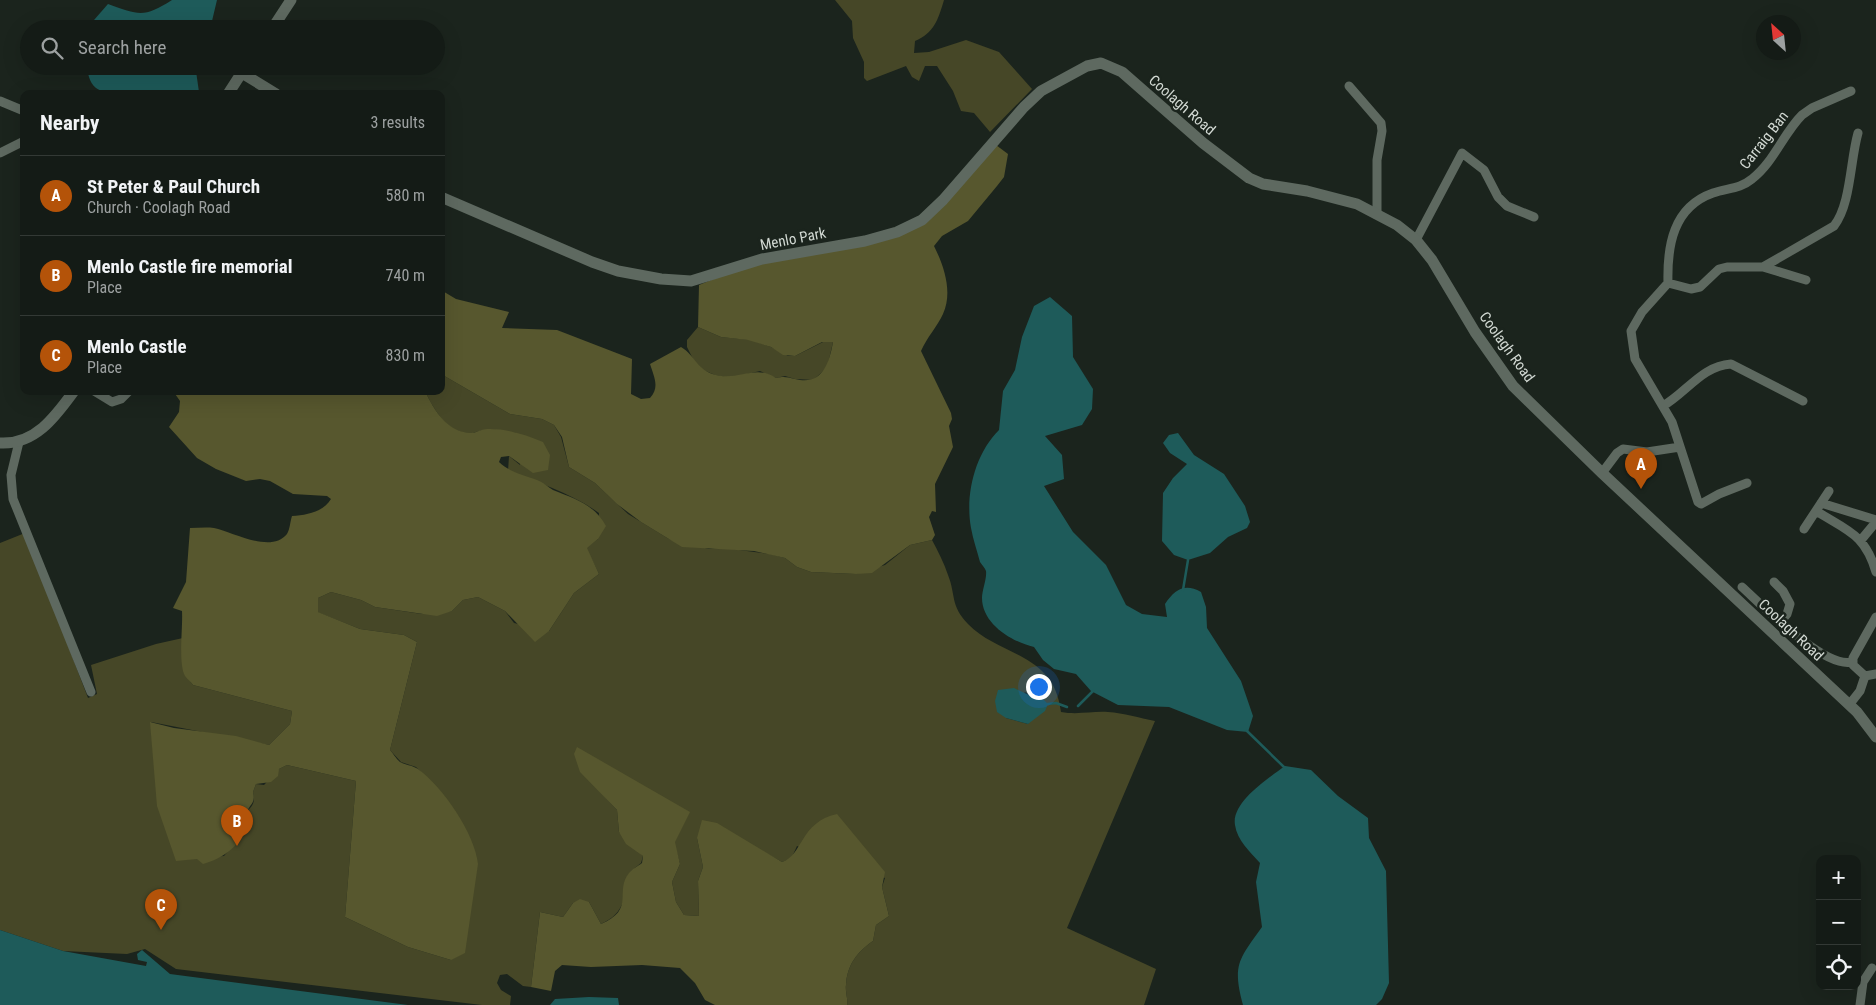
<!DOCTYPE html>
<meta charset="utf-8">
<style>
:root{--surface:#141b16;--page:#1d241f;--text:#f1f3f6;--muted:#9da1a1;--line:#333935;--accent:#b45309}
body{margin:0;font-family:"Roboto Condensed",sans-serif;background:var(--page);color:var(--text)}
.controls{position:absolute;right:15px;bottom:15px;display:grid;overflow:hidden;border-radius:10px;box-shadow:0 5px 20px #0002}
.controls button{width:45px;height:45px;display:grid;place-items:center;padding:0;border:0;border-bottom:1px solid var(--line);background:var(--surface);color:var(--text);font:25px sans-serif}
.compass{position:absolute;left:1756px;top:15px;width:45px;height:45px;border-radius:50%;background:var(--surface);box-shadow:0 5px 20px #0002;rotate:333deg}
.you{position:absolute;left:1038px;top:686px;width:18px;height:18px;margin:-12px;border:4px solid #fff;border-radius:50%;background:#1a73e8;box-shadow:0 0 0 8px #1a73e833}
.badge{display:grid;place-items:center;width:32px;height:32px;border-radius:50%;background:var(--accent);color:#fff;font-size:16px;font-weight:700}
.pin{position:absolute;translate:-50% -41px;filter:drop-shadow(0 1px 2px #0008)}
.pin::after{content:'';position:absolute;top:26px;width:18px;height:15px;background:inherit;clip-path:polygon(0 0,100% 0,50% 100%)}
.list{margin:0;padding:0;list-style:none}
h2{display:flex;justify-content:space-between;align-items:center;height:65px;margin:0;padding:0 20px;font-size:21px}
h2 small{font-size:16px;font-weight:400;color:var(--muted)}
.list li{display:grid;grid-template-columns:32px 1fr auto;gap:15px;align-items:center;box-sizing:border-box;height:80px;padding:0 20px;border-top:1px solid var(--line)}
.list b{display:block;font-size:19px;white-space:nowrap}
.list p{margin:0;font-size:16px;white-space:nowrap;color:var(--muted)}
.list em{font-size:16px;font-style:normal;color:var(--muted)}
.icon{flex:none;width:28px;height:28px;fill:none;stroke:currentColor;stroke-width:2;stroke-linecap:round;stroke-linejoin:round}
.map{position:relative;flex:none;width:1876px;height:1005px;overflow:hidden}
.search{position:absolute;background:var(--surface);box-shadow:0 5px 20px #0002;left:20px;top:20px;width:425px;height:55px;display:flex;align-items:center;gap:12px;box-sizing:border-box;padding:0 18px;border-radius:28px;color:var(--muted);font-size:19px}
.panel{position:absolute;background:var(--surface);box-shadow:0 5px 20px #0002;left:20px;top:90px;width:425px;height:305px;border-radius:10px}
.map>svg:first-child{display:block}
.green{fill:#464727;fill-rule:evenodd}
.forest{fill:#57572e}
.water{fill:#1e5b5a}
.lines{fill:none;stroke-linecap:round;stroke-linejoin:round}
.stream{stroke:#1e5b5a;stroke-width:2.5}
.minor{stroke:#5e6960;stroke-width:9}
.tertiary{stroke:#5e6960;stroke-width:11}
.labels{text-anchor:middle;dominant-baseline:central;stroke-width:5;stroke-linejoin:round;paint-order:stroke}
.street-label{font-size:15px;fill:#d2d9d3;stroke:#1b241d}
</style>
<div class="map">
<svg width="1876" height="1005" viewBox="0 0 1876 1005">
<rect width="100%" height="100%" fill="#1b241d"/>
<!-- green -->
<path class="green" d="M 835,0 L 944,0 C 938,20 934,33 915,41 L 914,53 L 929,52 L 966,40 L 999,52 L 1032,89 L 990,132 L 974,113 L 961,111 L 953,91 L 937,66 L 925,66 L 919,81 L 912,77 L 906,66 L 867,81 L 864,78 L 864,62 L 853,38 L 852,21 Z
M 698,327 L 721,337 L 752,340 L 771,347 L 788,356 L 795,356 L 823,342 L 833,342 L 827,368 L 813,380 L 795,379 L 785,376 L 776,378 L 760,371 L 730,378 L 715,375 L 701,369 L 694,361 L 687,347 L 687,340 Z
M 441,374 L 510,414 L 542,419 L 554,425 L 561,437 L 569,467 L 595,483 L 628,514 L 669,539 L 709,549 L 724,548 L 770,554 L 785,558 L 797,567 L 811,572 L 856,574 L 885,565 L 910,545 L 932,540 C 938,551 944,563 948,575 C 956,595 950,605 968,624 C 1000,657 1054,652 1061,712 C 1078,715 1092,711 1108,712 C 1124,713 1139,718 1155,721 L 1067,928 L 1156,969 L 1144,1005 L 847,1005 C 848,998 845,991 846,985 C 847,965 857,952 873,941 L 876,925 L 889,916 L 882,887 L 885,878 L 797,846 L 791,859 L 782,862 L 764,852 L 697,838 L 703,867 L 698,881 L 699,916 L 684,915 L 676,902 L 672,882 L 680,864 L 674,842 L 603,795 L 617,810 L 619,832 L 643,856 L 641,863 L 630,872 C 624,896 626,913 601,924 L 589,902 L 573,903 L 563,917 L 540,912 L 531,987 L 523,986 L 507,974 L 500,975 L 497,983 L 501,990 L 511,996 L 510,1005 L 482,1005 L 176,969 L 145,949 L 127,954 L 63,951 L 0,930 L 0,543 L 25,533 L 88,698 L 97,694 L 91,665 L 156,644 L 183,638 C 181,656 181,671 193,685 L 292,711 L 290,724 L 269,745 L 151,722 L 189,859 L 224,856 L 243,833 L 247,811 C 254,805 255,801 253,792 L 256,784 L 264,785 L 279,769 L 287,765 L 356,781 L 345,917 L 408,947 L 451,960 L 455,812 L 426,777 L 416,767 L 401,762 L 390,750 L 417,642 L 404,635 L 360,629 L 317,612 L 318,598 L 331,592 L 361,600 L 375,607 L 422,614 L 452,611 L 463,600 L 478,597 L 505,611 L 514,623 L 549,631 L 574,593 L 599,574 L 586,548 L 598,539 L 599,513 C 571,493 539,483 508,471 L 509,456 L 520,465 L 516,433 C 506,432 494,428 484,430 C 481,430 477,432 473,433 C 448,435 434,410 425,391 L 441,391 ZM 1025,692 L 1033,697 L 1042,698 L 1028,724 L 1006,718 Z"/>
<!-- forest -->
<path class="forest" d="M 992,142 L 1008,154 L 1004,177 L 997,186 L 968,221 L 942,236 L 934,246 C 944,266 953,292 943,314 C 937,327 927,337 921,351 L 951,413 L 952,419 L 949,426 L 953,447 L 935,484 L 936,512 L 932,511 L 929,517 L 935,535 L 932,540 L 910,545 L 872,573 L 856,574 L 811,572 L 797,567 L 785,558 L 754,551 L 682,547 L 641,522 L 617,504 L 595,483 L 569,467 L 562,437 L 554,425 L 542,419 L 510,414 L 441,374 L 441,290 L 456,299 L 509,312 L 502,328 L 557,330 L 632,359 L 631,394 L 641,399 L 650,398 C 660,387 654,377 650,364 L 681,347 C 696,356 696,370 716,375 C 738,381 756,364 776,378 C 784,376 787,377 795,379 C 822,386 829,364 833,342 L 822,342 L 795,356 L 783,355 L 771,347 L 748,340 L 721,337 L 698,327 L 699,285 L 762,259 L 815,250 L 922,220 Z
M 173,391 L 425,391 C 434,410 447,432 471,433 C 476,433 481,429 487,429 C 505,428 526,435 543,442 L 550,455 L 548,470 L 533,473 L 509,456 L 501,457 L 499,462 C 511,473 522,474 537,480 C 543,482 548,487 553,490 C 575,499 594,504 606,526 L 598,539 L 587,548 L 599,574 L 574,593 L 549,631 L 535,642 L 505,611 L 478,597 L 463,600 L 452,611 L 437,616 L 375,607 L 361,600 L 331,592 L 318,598 L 318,612 L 360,629 L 404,635 L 417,642 L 390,750 C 393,753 396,759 400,762 C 405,765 412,765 418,769 C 443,787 475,834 478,864 L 465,953 L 451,960 L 408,947 L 345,917 L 356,781 L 287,765 L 279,769 L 278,776 L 271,782 L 256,784 L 253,792 C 256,803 250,804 247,812 C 244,818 247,823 245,828 C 240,847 221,859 203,864 L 197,859 L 176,861 L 157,806 L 150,722 L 174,728 L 236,736 L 269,745 L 290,724 L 292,711 L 193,685 C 191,682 187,679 185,676 C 178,663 183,628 182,611 L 173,608 L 186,582 L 190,528 C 198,528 206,527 214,528 C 233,532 271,554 287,534 C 290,529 290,522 292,516 C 307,515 323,512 331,499 L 327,496 L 293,494 L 270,481 L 260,479 L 246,481 L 216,469 L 197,458 L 169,427 L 179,412 L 180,401 Z
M 577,747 L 690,812 L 675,842 L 680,864 L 672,882 L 676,902 L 684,915 L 699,916 L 698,881 L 703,867 L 697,838 L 702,820 L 717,823 L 782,862 C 803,855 800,822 837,814 L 885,872 L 882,887 L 889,916 L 876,925 L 873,941 C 857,952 847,965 846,985 C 845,991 848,998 847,1005 L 715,1005 L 705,1000 L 695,983 L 680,968 L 642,965 L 591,967 L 562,965 L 555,971 L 551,991 L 531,987 L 540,912 L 563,917 L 573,903 L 580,899 L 589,902 L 601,924 C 636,909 614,892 629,873 C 632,869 638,866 642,863 L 643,856 L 626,844 L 619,832 L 617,810 L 580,772 L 574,754 Z"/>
<!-- water -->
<path class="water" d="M 172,0 L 217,0 L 212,21 L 229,29 L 91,29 L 94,20 L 108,4 C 139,15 144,18 172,0 Z
M 87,66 L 199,66 L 196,71 L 199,92 L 198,94 C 178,94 109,98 96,88 C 89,82 88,74 87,66 Z
M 1050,297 L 1072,316 L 1073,357 L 1093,389 L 1092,409 L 1082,425 L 1045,436 L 1062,455 L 1064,479 L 1044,486 L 1073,532 L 1106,565 L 1126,605 L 1142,614 L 1167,617 L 1165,604 C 1175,589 1185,583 1201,592 L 1206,607 L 1207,628 L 1241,681 L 1253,716 L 1248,732 L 1227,730 L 1169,707 L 1118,705 L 1091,691 L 1076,674 L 1054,669 L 1043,660 L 1034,647 C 1012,642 982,624 982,598 C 982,590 987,579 986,571 C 985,568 982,565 980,562 C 977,551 973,539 971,528 C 965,494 975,454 999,430 L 1003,391 L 1015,370 L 1022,337 L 1034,306 Z
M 1178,433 L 1194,455 L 1224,474 L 1245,506 L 1250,522 L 1247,528 L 1228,537 L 1210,553 L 1188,560 L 1174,555 L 1162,541 L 1163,493 L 1173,478 L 1187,464 L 1170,453 L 1163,443 L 1169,435 Z
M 1014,688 L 1033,697 L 1042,698 L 1048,704 L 1045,711 L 1028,724 L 1006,718 L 997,712 L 995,701 L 998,690 Z
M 1285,766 L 1311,770 L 1338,796 L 1368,818 L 1369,838 L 1386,871 L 1389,983 L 1382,999 L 1376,1005 L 1243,1005 C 1232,965 1239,959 1262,927 L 1256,882 L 1260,863 C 1250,852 1237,840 1235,825 C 1231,802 1269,778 1285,766 Z
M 0,930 L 63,951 L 146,966 L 147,962 L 138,960 L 137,954 L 142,950 L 170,974 L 408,1005 L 0,1005 Z
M 589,997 L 618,998 L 619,1005 L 550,1005 L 555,999 Z"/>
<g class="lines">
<!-- stream -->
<path class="stream" d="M 1183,590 L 1188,560
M 1048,704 L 1056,703 L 1067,707
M 1078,706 L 1093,691
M 1247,731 L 1286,769"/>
<!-- minor -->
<path class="minor" d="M 1349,86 L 1381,123 L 1382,131 L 1377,160 L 1377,213
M 0,101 L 24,111
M 0,153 L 24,141
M 1416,240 L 1462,153 L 1484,170 L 1498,197 L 1507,206 L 1534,217
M 1763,267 L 1806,280
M 1668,283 L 1691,289 L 1700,287 L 1719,269 L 1727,267 L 1763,267 L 1834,226 C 1851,204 1850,161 1858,133
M 94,391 L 112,402 L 121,399 L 129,391
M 1663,406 C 1687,392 1702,366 1731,364 L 1803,401
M 19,442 L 11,475 L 13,499 L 91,692
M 1602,473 L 1617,453 L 1623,449 L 1647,452 L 1680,447
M 1747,483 L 1719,494 L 1701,504 L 1698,502 L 1672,422 L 1635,359 L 1631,331 L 1642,312 L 1668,283 C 1667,246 1673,207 1713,193 C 1727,188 1740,189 1752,179 C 1774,162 1783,134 1802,115 L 1812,108 L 1851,91
M 1821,503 L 1876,520
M 1816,511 C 1848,531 1865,534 1876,572
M 1804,529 L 1829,491
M 1861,540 L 1876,522
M 1774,582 L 1783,591 L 1790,604 L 1787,614 L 1780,622
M 1742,587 C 1762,605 1824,669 1852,662
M 1865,676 L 1876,674
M 1849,705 L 1860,691 L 1865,676 L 1853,665 L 1853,658 L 1876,617
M 1860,1005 L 1863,982 L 1872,968"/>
<!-- tertiary -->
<path class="tertiary" d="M 272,29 L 291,0
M 242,73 L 276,94
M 228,94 L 246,66
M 441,197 L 592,262 L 618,271 L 661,279 L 691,281 L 762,259 L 865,241 L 897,232 L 922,220 L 943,200 L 1024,107 L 1041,91 L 1087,66 L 1101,63 L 1122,72 L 1203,143 L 1249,178 L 1263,184 L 1307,191 L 1357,204 L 1397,225 L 1416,240 L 1432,260 L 1475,332 L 1513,386 L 1602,473 L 1857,712 L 1876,737
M 0,443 C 35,445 55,417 74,391"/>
</g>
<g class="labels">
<!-- street labels -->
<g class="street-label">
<text transform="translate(1182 105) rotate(41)">Coolagh Road</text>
<text transform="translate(1764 140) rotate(-52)">Carraig Ban</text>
<text transform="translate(793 239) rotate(-11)">Menlo Park</text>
<text transform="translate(1507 347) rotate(54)">Coolagh Road</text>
<text transform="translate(1791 630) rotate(43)">Coolagh Road</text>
</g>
</g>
</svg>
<div class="controls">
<button>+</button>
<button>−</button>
<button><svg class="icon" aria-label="locate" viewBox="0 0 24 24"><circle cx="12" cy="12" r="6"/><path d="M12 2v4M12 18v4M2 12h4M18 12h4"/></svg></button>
</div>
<svg class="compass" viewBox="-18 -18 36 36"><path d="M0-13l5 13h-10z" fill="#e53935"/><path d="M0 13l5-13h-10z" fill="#9da1a1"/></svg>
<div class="you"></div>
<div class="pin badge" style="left:1641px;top:489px">A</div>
<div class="pin badge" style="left:237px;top:846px">B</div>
<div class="pin badge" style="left:161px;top:930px">C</div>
<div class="search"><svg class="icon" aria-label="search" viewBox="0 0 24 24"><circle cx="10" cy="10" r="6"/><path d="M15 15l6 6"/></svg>Search here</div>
<section class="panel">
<h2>Nearby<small>3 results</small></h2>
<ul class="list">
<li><span class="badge">A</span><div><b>St Peter &amp; Paul Church</b><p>Church · Coolagh Road</p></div><em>580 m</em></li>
<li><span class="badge">B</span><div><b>Menlo Castle fire memorial</b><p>Place</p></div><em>740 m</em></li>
<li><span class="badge">C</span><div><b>Menlo Castle</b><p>Place</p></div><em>830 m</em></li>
</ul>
</section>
</div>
